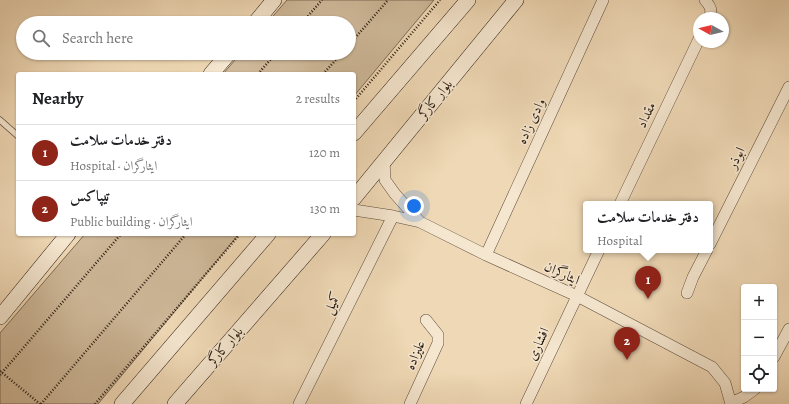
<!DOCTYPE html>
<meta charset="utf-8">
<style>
:root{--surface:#fff;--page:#f6f6f6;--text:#202124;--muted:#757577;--line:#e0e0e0;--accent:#8f2418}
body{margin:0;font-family:Alegreya,Amiri,serif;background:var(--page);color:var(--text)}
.controls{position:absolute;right:12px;bottom:12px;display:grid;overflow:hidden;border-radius:4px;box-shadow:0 1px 3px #0004}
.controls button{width:36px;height:36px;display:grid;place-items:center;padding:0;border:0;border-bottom:1px solid var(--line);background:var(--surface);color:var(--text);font:20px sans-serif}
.compass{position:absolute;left:693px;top:12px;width:36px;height:36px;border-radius:50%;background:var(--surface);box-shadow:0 1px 3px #0004;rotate:278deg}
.you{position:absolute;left:414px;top:206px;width:14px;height:14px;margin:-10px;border:3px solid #fff;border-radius:50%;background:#1a73e8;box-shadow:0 0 0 6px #1a73e833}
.badge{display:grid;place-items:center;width:26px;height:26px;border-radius:50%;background:var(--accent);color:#fff;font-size:13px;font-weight:700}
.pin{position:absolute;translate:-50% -33px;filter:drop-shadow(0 1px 2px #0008)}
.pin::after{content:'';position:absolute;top:21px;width:14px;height:12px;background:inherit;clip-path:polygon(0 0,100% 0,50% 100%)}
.popup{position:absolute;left:583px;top:201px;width:130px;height:52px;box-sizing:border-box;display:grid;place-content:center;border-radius:4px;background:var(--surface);filter:drop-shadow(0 1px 3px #0005);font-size:13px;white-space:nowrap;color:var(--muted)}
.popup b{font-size:15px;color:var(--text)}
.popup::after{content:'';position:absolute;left:50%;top:100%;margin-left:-8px;border:8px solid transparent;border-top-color:var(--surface)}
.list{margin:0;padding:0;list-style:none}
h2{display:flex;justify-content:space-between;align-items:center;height:52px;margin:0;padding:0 16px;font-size:17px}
h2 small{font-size:13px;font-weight:400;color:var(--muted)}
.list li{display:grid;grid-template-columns:26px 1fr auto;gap:12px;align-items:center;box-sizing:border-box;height:56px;padding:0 16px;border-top:1px solid var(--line)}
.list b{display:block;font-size:15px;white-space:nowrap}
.list p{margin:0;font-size:13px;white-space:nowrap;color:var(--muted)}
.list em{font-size:13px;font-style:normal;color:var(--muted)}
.icon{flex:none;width:22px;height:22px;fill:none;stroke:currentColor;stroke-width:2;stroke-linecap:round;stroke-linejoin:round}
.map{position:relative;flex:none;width:789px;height:404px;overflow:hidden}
.search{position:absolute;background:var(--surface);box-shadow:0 1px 3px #0004;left:16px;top:16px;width:340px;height:44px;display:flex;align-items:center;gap:10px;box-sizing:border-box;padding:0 14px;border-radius:22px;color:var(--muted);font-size:15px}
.panel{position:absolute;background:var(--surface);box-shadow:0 1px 3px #0004;left:16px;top:72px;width:340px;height:164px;border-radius:4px}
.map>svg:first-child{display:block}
.park{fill:#ceb899;stroke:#7c6a56}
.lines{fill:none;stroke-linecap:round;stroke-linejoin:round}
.lane-casing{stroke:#5c4c3b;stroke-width:7}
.street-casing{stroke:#5c4c3b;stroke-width:12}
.secondary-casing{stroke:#2b1d12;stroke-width:16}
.path{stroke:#2b1d12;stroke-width:2.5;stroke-dasharray:1 2;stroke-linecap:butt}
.lane{stroke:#f5e6cf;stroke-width:5.5}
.street{stroke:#f5e6cf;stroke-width:11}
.secondary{stroke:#f5e6cf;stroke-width:15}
.labels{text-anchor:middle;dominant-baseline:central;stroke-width:3;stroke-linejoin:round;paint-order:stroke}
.street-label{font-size:14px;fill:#2b1d12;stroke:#f5e6cf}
</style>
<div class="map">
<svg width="789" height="404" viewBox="0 0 789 404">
<rect width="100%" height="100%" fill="#efd8b5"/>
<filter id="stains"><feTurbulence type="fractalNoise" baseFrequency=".005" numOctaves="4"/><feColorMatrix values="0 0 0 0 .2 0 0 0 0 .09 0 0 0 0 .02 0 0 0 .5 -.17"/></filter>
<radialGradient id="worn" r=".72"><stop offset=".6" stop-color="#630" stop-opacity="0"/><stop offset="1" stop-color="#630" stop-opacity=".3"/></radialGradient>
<!-- park -->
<path class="park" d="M 287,0 L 434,0 L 354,96 L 354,74 L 223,74 L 241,53 L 349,53 L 349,23 L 267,23 Z
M 85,234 L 239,234 L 98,404 L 0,404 L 0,333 Z"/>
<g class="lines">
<!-- lane casing -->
<g class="lane-casing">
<path id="lane" d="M 0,120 L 18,136"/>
</g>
<!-- street casing -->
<g class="street-casing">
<path id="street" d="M 705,0 C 710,6 713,10 709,18
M 384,161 L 385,180 L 395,194 L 420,222
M 620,204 L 699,39
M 354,210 L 393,216 L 420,222 L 486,255 L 577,296 L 712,367 L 725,383 L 731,404
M 710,244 L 789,87
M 486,255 L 603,0
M 687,293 L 693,277 L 707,250
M 774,357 L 789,329
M 731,403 L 744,397 L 755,389
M 299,404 L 393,216
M 410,404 L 438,343 L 438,335 L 426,320
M 526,404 L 599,250"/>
</g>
<!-- secondary casing -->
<g class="secondary-casing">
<path id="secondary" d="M 255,23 L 274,0
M 211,74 L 229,53
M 354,133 L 468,0
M 354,198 L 516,0
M 0,317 L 68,234
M 122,404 L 268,234
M 175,404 L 323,234"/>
</g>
<!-- path -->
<path class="path" d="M 302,23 L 322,0
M 349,45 L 388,0
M 258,74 L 276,53
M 323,74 L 342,53
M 354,101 L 440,0
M 0,371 L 40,404
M 0,375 L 121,234
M 41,404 L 186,234
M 95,404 L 240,234"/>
<!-- lane -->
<use href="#lane" class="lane"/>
<!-- street -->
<use href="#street" class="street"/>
<!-- secondary -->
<use href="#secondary" class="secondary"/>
</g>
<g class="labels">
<!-- street labels -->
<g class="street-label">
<text transform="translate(435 99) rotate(-51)">بلوار کارگر</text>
<text transform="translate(646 115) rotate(-65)">مقداد</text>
<text transform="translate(531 121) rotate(-65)">وادی زاده</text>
<text transform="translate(736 158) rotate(-63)">ابوذر</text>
<text transform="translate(562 273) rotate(25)">ایثارگران</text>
<text transform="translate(332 303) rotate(-64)">کمیل</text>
<text transform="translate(538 344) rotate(-65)">افشاری</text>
<text transform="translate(225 346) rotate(-49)">بلوار کارگر</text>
<text transform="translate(415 355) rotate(-67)">علیزاده</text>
</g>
</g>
<rect width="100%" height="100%" filter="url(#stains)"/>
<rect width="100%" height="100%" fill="url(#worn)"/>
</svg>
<div class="controls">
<button>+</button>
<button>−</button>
<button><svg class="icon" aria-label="locate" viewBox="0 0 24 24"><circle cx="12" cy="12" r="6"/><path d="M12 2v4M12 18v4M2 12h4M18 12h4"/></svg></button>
</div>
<svg class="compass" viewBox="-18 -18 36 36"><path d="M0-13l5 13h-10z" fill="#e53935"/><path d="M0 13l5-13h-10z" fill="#757577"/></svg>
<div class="you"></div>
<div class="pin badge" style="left:648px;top:299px">1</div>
<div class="popup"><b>دفتر خدمات سلامت</b>Hospital</div>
<div class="pin badge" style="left:627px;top:360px">2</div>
<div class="search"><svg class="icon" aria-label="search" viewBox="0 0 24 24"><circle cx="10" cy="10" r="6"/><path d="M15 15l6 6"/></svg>Search here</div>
<section class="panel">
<h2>Nearby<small>2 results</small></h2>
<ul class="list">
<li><span class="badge">1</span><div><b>دفتر خدمات سلامت</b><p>Hospital · ایثارگران</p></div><em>120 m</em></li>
<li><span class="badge">2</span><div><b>تیپاکس</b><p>Public building · ایثارگران</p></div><em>130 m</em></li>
</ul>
</section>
</div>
